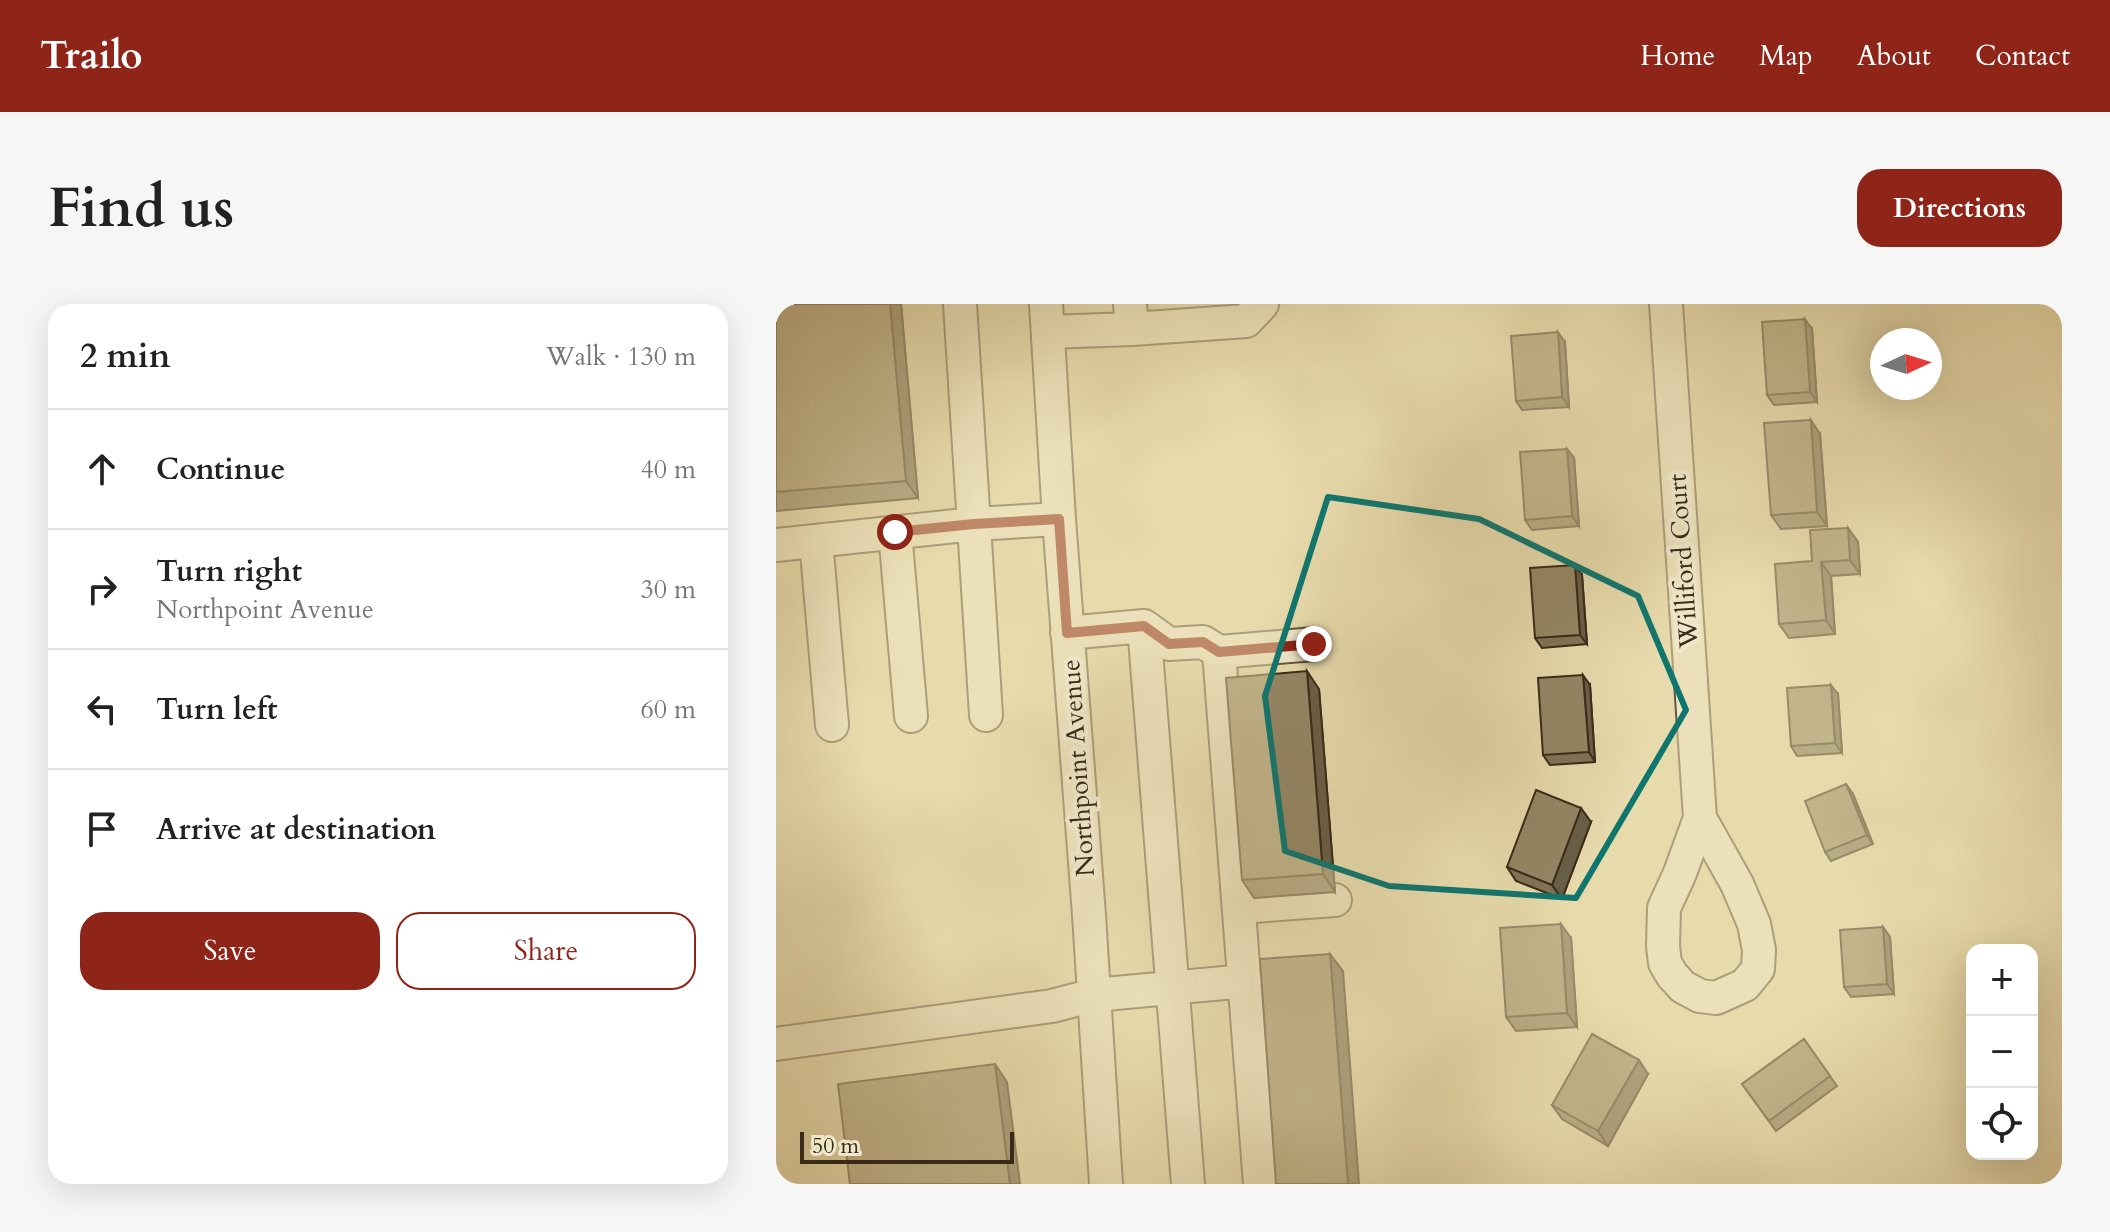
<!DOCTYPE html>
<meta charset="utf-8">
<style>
:root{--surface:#fff;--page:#f6f6f6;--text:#222;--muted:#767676;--line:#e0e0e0;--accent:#8f2418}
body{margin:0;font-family:Cardo,serif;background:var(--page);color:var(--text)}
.controls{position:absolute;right:24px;bottom:24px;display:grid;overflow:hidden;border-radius:16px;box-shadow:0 8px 32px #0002}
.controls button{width:72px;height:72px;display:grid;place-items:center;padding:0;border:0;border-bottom:2px solid var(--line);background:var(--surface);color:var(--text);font:40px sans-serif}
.compass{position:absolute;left:1094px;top:24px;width:72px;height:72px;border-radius:50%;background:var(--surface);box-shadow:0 8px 32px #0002;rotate:86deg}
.scale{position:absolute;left:24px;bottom:20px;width:214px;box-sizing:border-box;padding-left:8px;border:4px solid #3a2a18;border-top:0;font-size:22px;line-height:28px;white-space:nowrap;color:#3a2a18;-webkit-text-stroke:6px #efe7c9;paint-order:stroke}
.stop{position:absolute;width:24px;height:24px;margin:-18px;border:6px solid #8f2418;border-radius:50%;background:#fff}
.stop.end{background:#8f2418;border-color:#fff;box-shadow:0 2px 8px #0008}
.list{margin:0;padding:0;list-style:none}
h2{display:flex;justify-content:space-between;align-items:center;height:104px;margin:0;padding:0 32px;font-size:34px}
h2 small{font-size:26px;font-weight:400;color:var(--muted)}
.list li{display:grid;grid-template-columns:52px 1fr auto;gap:24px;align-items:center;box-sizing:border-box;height:120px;padding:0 32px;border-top:2px solid var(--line)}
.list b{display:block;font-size:30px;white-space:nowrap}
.list p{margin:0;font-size:26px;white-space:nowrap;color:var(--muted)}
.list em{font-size:26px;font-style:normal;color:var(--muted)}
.actions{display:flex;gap:16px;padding:24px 32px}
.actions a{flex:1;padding:18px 0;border:2px solid var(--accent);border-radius:24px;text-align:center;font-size:28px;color:var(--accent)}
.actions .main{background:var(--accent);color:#fff}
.icon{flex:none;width:44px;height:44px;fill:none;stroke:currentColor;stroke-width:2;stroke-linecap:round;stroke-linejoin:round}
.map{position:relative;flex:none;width:1286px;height:880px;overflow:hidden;border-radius:24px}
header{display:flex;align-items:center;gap:48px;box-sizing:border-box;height:112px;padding:0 40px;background:var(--accent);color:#fff}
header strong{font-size:38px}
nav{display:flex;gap:44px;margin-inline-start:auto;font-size:28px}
.intro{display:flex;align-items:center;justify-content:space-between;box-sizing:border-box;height:192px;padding:0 48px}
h1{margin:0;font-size:56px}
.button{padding:20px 36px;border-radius:24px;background:var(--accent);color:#fff;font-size:28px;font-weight:700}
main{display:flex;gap:48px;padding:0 48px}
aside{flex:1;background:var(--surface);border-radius:24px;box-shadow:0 8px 32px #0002}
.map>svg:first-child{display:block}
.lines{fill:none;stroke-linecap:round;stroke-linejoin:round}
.minor-casing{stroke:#65563d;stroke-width:36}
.minor{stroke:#efe7c9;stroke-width:32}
.wall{fill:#7f7357;stroke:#3a2a18;stroke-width:2}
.shaded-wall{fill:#685e47;stroke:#3a2a18;stroke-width:2}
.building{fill:#948665;stroke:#3a2a18;stroke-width:2}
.route{stroke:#8f2418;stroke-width:10}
.marked{fill:none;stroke:#0f766e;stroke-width:6;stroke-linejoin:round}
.labels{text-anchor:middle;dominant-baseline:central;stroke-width:8;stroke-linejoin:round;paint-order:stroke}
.street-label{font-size:26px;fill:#3a2a18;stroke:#efe7c9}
</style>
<header>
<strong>Trailo</strong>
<nav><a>Home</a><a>Map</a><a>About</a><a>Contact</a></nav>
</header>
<div class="intro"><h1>Find us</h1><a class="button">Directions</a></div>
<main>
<aside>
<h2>2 min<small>Walk · 130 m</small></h2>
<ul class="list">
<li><svg class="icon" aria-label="ahead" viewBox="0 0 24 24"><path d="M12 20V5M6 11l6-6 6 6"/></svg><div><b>Continue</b></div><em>40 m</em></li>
<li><svg class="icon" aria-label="right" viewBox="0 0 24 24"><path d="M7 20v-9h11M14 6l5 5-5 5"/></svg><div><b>Turn right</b><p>Northpoint Avenue</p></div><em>30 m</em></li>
<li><svg class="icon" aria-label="left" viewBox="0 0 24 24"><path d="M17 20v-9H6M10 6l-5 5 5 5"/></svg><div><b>Turn left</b></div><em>60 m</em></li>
<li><svg class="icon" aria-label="arrive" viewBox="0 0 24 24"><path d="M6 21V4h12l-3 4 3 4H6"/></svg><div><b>Arrive at destination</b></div></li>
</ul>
<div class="actions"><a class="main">Save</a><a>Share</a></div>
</aside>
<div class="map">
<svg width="1286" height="880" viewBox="0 0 1286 880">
<rect width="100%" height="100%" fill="#e7daac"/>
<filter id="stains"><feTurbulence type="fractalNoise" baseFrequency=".0025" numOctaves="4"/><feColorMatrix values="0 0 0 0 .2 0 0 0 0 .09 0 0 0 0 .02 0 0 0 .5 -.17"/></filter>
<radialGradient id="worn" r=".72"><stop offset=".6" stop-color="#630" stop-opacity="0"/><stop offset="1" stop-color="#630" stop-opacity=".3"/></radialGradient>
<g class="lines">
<!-- minor casing -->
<g class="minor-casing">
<path id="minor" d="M 184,0 L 210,411
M 270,0 L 283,215 L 313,611 L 330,880
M 890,0 L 924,514 L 961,580 L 978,620 L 983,646 L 982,665 L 969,681 L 940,694 L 924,692 L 907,683 L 896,671 L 889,659 L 887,642 L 888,604 L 904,569 L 924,514
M 356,25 L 470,17 L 486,0
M 272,28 L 356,25 L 354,0
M 119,228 L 135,412
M 40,237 L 56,421
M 0,241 L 198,220 L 283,215
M 368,322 L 412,880
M 291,329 L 368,322 L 393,340 L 427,338 L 443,348 L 484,880
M 443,348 L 538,340
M 463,603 L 559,596
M 0,740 L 276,702 L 318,691 L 469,677"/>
</g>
<!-- minor -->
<use href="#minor" class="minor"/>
</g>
<!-- wall -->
<path class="wall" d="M 0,0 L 125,0 L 142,194 L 0,207 Z
M 1036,25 L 1041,98 L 998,101 L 991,91 Z
M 789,38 L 793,103 L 746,106 L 740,97 Z
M 1044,130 L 1051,222 L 1005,225 L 995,211 Z
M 791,145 L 798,154 L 803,222 L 756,226 L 749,216 Z
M 1072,224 L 1082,238 L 1084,270 L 1055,272 L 1059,330 L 1013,334 L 1003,320 L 1036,257 Z
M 806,271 L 811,340 L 766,344 L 759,334 Z
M 814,381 L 819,458 L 774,461 L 767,451 Z
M 543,385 L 559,588 L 478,594 L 466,576 Z
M 1062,390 L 1066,449 L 1021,452 L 1015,442 Z
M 1077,490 L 1097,540 L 1055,557 L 1049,548 Z
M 815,518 L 786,595 L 740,577 L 731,563 Z
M 1107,623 L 1114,633 L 1118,690 L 1075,693 L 1068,683 Z
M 795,634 L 801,723 L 740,727 L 730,713 Z
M 1028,735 L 1061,782 L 1000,827 L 966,780 Z
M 872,770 L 832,842 L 786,815 L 776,801 Z"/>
<!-- shaded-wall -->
<path class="shaded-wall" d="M 114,0 L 125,0 L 142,194 L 130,177 Z
M 1029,15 L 1036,25 L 1041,98 L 1034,88 Z
M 782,28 L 789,38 L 793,103 L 786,93 Z
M 1035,116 L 1044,130 L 1051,222 L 1041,208 Z
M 791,145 L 798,154 L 803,222 L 796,212 Z
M 1072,224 L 1082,238 L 1084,270 L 1074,256 Z
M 1045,258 L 1055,272 L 1059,330 L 1050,316 Z
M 799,261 L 806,271 L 811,340 L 804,331 Z
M 531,367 L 543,385 L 559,588 L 547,570 Z
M 807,371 L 814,381 L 819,458 L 813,448 Z
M 1055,381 L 1062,390 L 1066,449 L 1059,439 Z
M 1070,480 L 1077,490 L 1097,540 L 1091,531 Z
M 805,504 L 815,518 L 786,595 L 776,581 Z
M 785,620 L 795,634 L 801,723 L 791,709 Z
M 1107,623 L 1114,633 L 1118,690 L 1111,680 Z
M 554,650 L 567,667 L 583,880 L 572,880 Z
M 863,756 L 872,770 L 832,842 L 822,827 Z
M 219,760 L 231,778 L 244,880 L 234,880 Z"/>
<!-- building -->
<path class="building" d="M 0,0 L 114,0 L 130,177 L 0,188 Z
M 1029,15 L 1034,88 L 991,91 L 986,18 Z
M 782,28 L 786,93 L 740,97 L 735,32 Z
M 1035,116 L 1041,208 L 995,211 L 988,119 Z
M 791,145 L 796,212 L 749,216 L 744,148 Z
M 1072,224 L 1074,256 L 1045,258 L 1050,316 L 1003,320 L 999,260 L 1036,257 L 1034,226 Z
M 799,261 L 804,331 L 759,334 L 754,264 Z
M 531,367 L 547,570 L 466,576 L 450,374 Z
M 807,371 L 813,448 L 767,451 L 762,374 Z
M 1055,381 L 1059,439 L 1015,442 L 1011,384 Z
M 1070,480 L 1091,531 L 1049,548 L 1029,497 Z
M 760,486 L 805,504 L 776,581 L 731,563 Z
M 785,620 L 791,709 L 730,713 L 724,624 Z
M 1107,623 L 1111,680 L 1068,683 L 1064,626 Z
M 554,650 L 572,880 L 500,880 L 484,655 Z
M 816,730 L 863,756 L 822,827 L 776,801 Z
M 1028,735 L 1054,772 L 993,817 L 966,780 Z
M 219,760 L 234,880 L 74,880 L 62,780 Z"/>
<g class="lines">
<!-- route -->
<path class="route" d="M 119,228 L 198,220 L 283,215 L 291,329 L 368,322 L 393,340 L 427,338 L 443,348 L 538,340"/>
</g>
<!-- marked area -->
<path d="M0 0H1286V880H0ZM 552,193 L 703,215 L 862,292 L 910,406 L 800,594 L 613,582 L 509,547 L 489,392 Z" fill="#e7daac" fill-opacity=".55" fill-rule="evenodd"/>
<path class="marked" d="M 552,193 L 703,215 L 862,292 L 910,406 L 800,594 L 613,582 L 509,547 L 489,392 Z"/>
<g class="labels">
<!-- street labels -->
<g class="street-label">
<text transform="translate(907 257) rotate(-94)">Williford Court</text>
<text transform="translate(302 464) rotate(-94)">Northpoint Avenue</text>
</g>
</g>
<rect width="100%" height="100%" filter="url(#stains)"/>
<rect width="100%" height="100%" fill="url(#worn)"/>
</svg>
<div class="controls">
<button>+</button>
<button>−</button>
<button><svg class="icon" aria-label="locate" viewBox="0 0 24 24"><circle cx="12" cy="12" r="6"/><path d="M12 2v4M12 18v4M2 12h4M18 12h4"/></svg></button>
</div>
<svg class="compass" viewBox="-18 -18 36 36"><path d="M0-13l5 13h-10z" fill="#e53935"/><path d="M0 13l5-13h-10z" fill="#767676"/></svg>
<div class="scale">50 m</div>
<div class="stop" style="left:119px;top:228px"></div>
<div class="stop end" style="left:538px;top:340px"></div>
</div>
</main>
